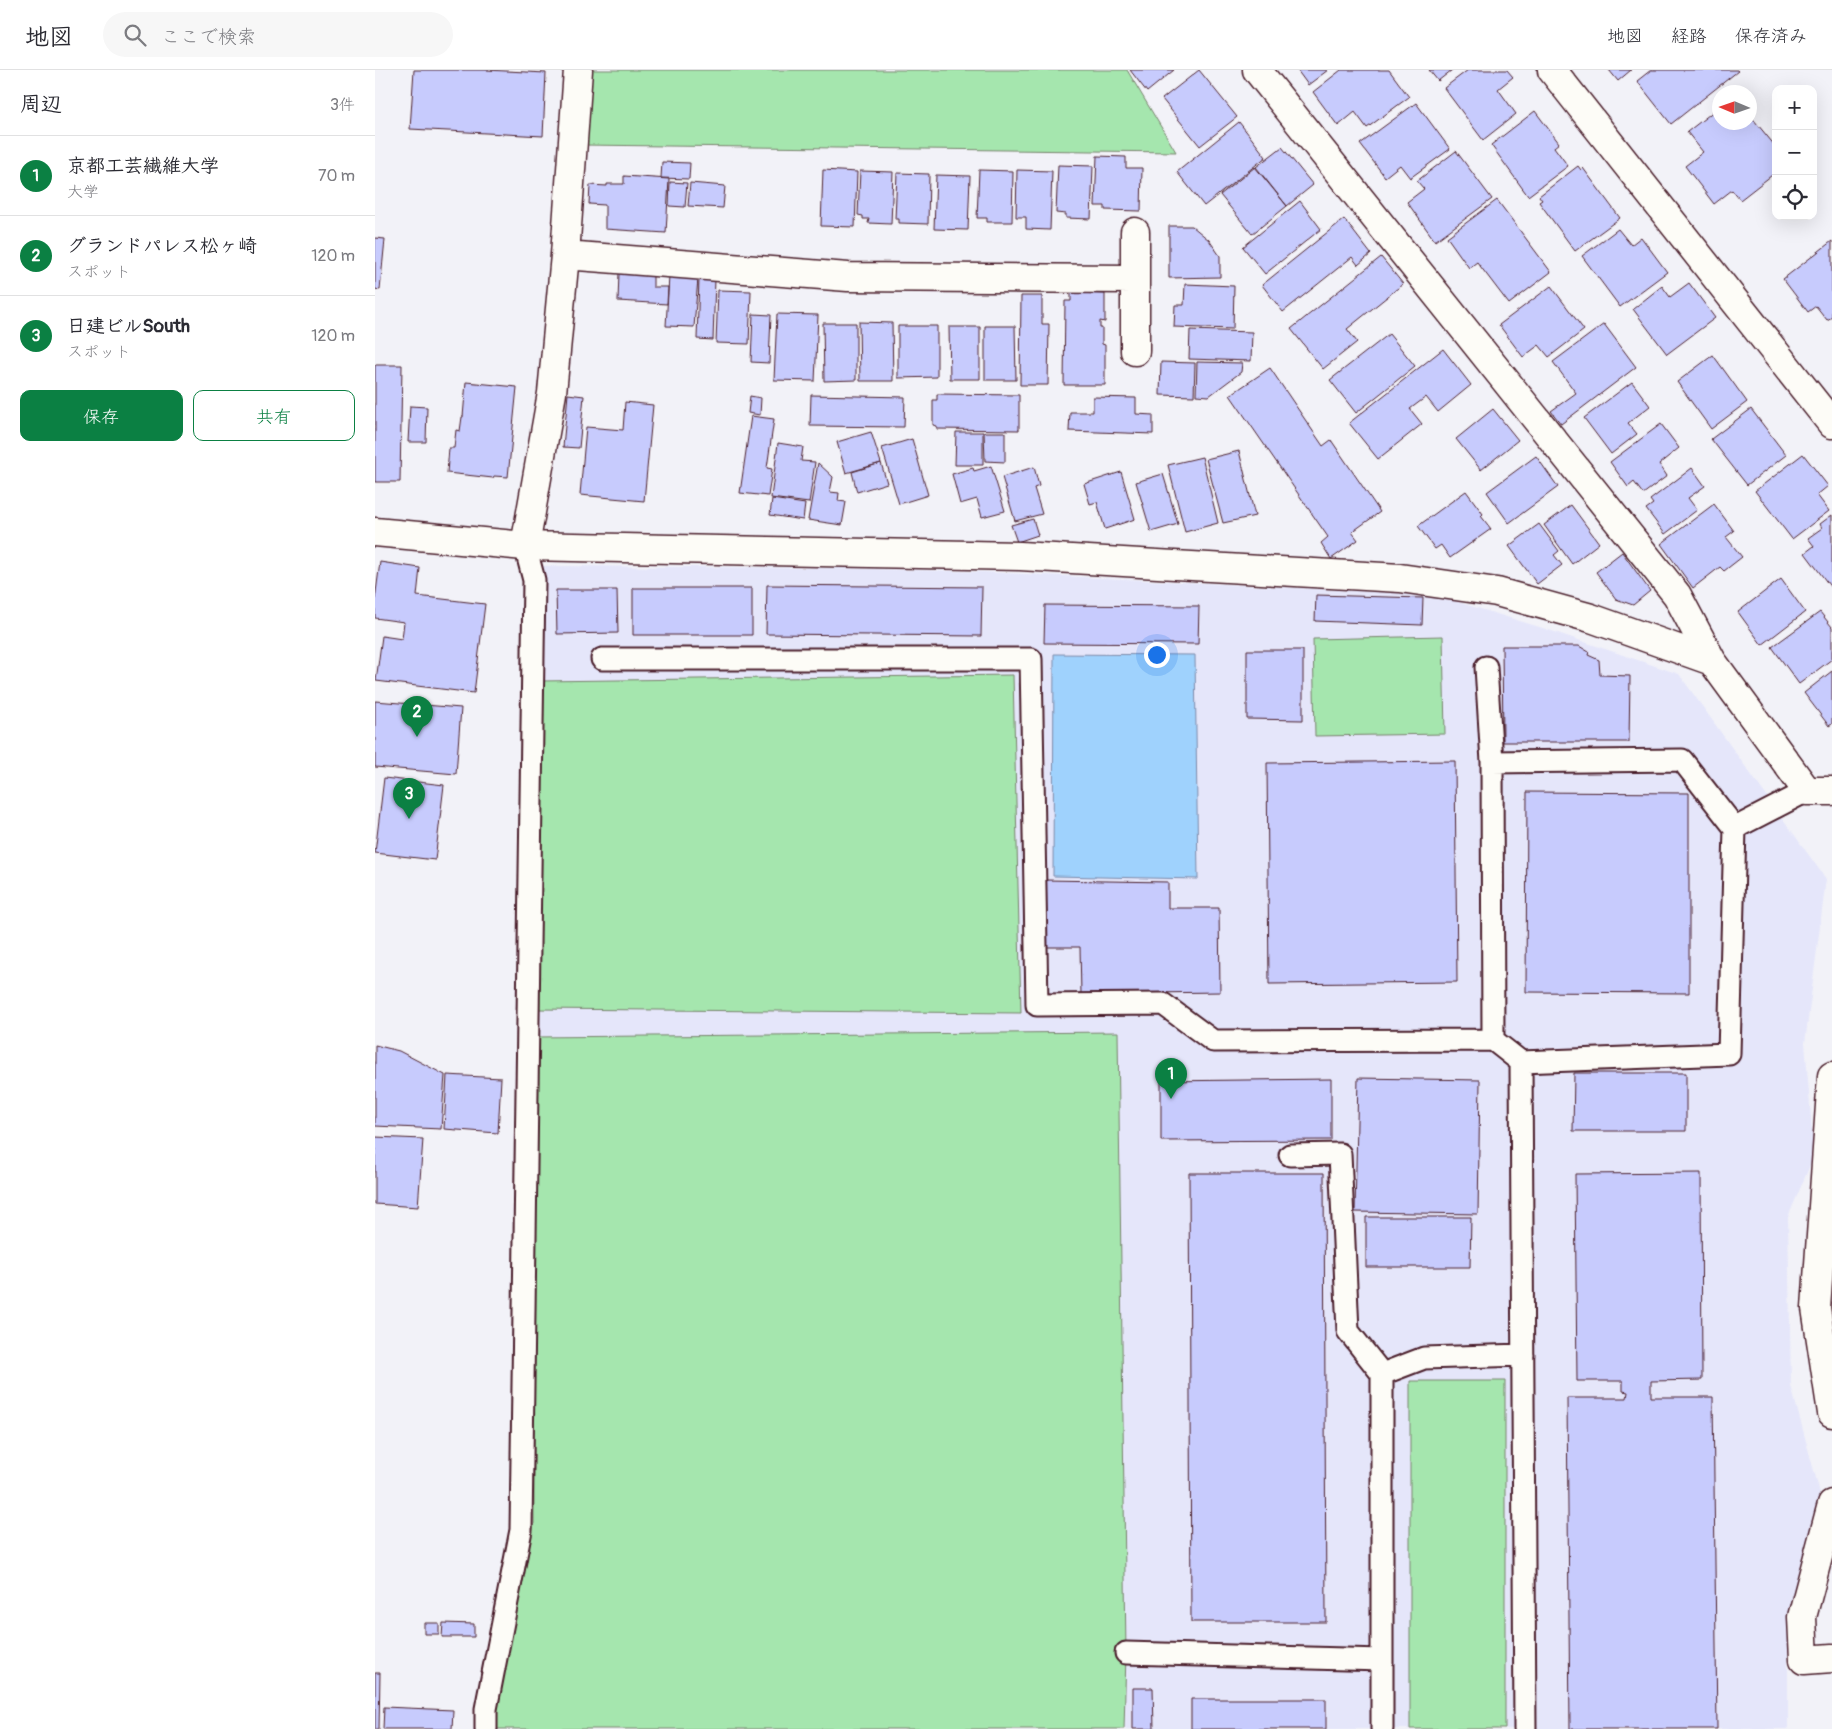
<!DOCTYPE html>
<html lang="ja">
<meta charset="utf-8">
<style>
:root{--surface:#fff;--page:#f7f7f7;--text:#2b2b33;--muted:#7c7c81;--line:#e1e1e2;--accent:#0b8043}
body{margin:0;font-family:Pangolin,"Klee One",sans-serif;background:var(--page);color:var(--text)}
.controls{position:absolute;right:15px;top:15px;display:grid;overflow:hidden;border-radius:10px;box-shadow:0 5px 20px #0002}
.controls button{width:45px;height:45px;display:grid;place-items:center;padding:0;border:0;border-bottom:1px solid var(--line);background:var(--surface);color:var(--text);font:25px sans-serif}
.compass{position:absolute;left:1337px;top:15px;width:45px;height:45px;border-radius:50%;background:var(--surface);box-shadow:0 5px 20px #0002;rotate:272deg}
.you{position:absolute;left:781px;top:584px;width:18px;height:18px;margin:-12px;border:4px solid #fff;border-radius:50%;background:#1a73e8;box-shadow:0 0 0 8px #1a73e833}
.badge{display:grid;place-items:center;width:32px;height:32px;border-radius:50%;background:var(--accent);color:#fff;font-size:16px;font-weight:700}
.pin{position:absolute;translate:-50% -41px;filter:drop-shadow(0 1px 2px #0008)}
.pin::after{content:'';position:absolute;top:26px;width:18px;height:15px;background:inherit;clip-path:polygon(0 0,100% 0,50% 100%)}
.list{margin:0;padding:0;list-style:none}
h2{display:flex;justify-content:space-between;align-items:center;height:65px;margin:0;padding:0 20px;font-size:21px}
h2 small{font-size:16px;font-weight:400;color:var(--muted)}
.list li{display:grid;grid-template-columns:32px 1fr auto;gap:15px;align-items:center;box-sizing:border-box;height:80px;padding:0 20px;border-top:1px solid var(--line)}
.list b{display:block;font-size:19px;white-space:nowrap}
.list p{margin:0;font-size:16px;white-space:nowrap;color:var(--muted)}
.list em{font-size:16px;font-style:normal;color:var(--muted)}
.actions{display:flex;gap:10px;padding:15px 20px}
.actions a{flex:1;padding:11px 0;border:1px solid var(--accent);border-radius:10px;text-align:center;font-size:18px;color:var(--accent)}
.actions .main{background:var(--accent);color:#fff}
.icon{flex:none;width:28px;height:28px;fill:none;stroke:currentColor;stroke-width:2;stroke-linecap:round;stroke-linejoin:round}
.map{position:relative;flex:none;width:1457px;height:1659px;overflow:hidden}
header{display:flex;align-items:center;gap:30px;box-sizing:border-box;height:70px;padding:0 25px;background:var(--surface);border-bottom:1px solid var(--line)}
header strong{font-size:24px}
nav{display:flex;gap:28px;margin-inline-start:auto;font-size:18px}
.search{width:350px;height:45px;background:var(--page);display:flex;align-items:center;gap:12px;box-sizing:border-box;padding:0 18px;border-radius:28px;color:var(--muted);font-size:19px}
main{display:flex}
aside{flex:1;background:var(--surface)}
.map>svg:first-child{display:block}
.built{fill:#e5e6fa}
.green{fill:#a5e6ae;stroke:#78826c}
.water{fill:#9fd2fd;stroke:#7d8aa9}
.building{fill:#c7cbfd;stroke:#4a1f2b}
.lines{fill:none;stroke-linecap:round;stroke-linejoin:round}
.lane-casing{stroke:#4a1f2b;stroke-width:25}
.street-casing{stroke:#4a1f2b;stroke-width:31}
.lane{stroke:#fdfcf7;stroke-width:21}
.street{stroke:#fdfcf7;stroke-width:28}
</style>
<header>
<strong>地図</strong>
<div class="search"><svg class="icon" aria-label="search" viewBox="0 0 24 24"><circle cx="10" cy="10" r="6"/><path d="M15 15l6 6"/></svg>ここで検索</div>
<nav><a>地図</a><a>経路</a><a>保存済み</a></nav>
</header>
<main>
<aside>
<h2>周辺<small>3件</small></h2>
<ul class="list">
<li><span class="badge">1</span><div><b>京都工芸繊維大学</b><p>大学</p></div><em>70 m</em></li>
<li><span class="badge">2</span><div><b>グランドパレス松ヶ崎</b><p>スポット</p></div><em>120 m</em></li>
<li><span class="badge">3</span><div><b>日建ビルSouth</b><p>スポット</p></div><em>120 m</em></li>
</ul>
<div class="actions"><a class="main">保存</a><a>共有</a></div>
</aside>
<div class="map">
<svg width="1457" height="1659" viewBox="0 0 1457 1659">
<rect width="100%" height="100%" fill="#f2f2f8"/>
<filter id="ink" filterUnits="userSpaceOnUse"><feTurbulence type="fractalNoise" baseFrequency=".02" numOctaves="2"/><feDisplacementMap in="SourceGraphic" scale="10" xChannelSelector="R" yChannelSelector="G"/><feConvolveMatrix kernelMatrix="1 2 1 2 8 2 1 2 1" color-interpolation-filters="sRGB"/></filter>
<g filter="url(#ink)">
<!-- built -->
<path class="built" d="M 167,496 L 462,498 L 609,502 L 1060,525 L 1171,559 L 1304,604 L 1451,809 L 1430,973 L 1439,1086 L 1413,1147 L 1416,1316 L 1445,1423 L 1413,1541 L 1413,1659 L 121,1659 L 121,1642 L 159,1454 L 158,967 Z"/>
<!-- green -->
<path class="green" d="M 211,0 L 752,0 L 801,82 L 207,75 Z
M 1068,566 L 1070,664 L 940,666 L 938,569 Z
M 638,605 L 646,943 L 160,939 L 164,611 Z
M 743,962 L 751,1583 L 749,1659 L 121,1659 L 121,1642 L 159,1454 L 158,967 Z
M 1035,1311 L 1130,1311 L 1130,1659 L 1035,1659 Z"/>
<!-- water -->
<path class="water" d="M 679,584 L 820,585 L 823,809 L 678,806 Z"/>
<!-- building -->
<path class="building" d="M 39,0 L 111,0 L 171,3 L 168,66 L 35,59 Z
M 755,0 L 799,0 L 772,22 Z
M 824,0 L 862,47 L 825,76 L 787,29 Z
M 922,0 L 953,0 L 933,15 Z
M 966,0 L 1014,0 L 1034,27 L 992,58 L 980,42 L 963,56 L 938,22 Z
M 1054,0 L 1077,0 L 1063,11 Z
M 1093,0 L 1132,0 L 1138,7 L 1123,19 L 1141,44 L 1108,70 L 1069,18 Z
M 1234,0 L 1256,0 L 1243,11 Z
M 1276,0 L 1362,0 L 1363,1 L 1296,54 L 1262,11 Z
M 1041,33 L 1075,79 L 1035,108 L 1025,95 L 1010,107 L 985,74 Z
M 1344,37 L 1344,52 L 1374,52 L 1374,44 L 1401,77 L 1401,102 L 1365,130 L 1357,120 L 1339,134 L 1310,96 L 1328,82 L 1312,62 Z
M 1160,41 L 1184,73 L 1179,77 L 1193,96 L 1153,126 L 1116,75 Z
M 864,52 L 891,87 L 829,136 L 802,102 Z
M 907,77 L 938,115 L 912,136 L 881,97 Z
M 1081,81 L 1117,129 L 1060,171 L 1032,132 L 1049,119 L 1042,111 Z
M 722,86 L 751,87 L 751,98 L 767,98 L 766,141 L 730,140 L 730,136 L 720,136 Z
M 287,92 L 315,93 L 314,109 L 286,108 Z
M 683,95 L 718,96 L 716,149 L 691,148 L 691,144 L 681,143 Z
M 1203,96 L 1206,100 L 1208,98 L 1245,148 L 1200,181 L 1164,132 L 1167,130 L 1164,126 Z
M 880,97 L 912,136 L 877,164 L 845,125 Z
M 448,100 L 482,102 L 480,157 L 446,156 Z
M 604,100 L 638,101 L 637,152 L 612,152 L 612,148 L 602,148 Z
M 642,100 L 677,101 L 675,160 L 651,159 L 651,147 L 641,147 Z
M 485,101 L 518,102 L 516,154 L 493,153 L 494,149 L 488,149 L 488,146 L 483,145 Z
M 522,103 L 554,104 L 553,154 L 524,153 L 524,149 L 520,149 Z
M 561,105 L 595,106 L 593,160 L 559,159 Z
M 249,106 L 294,109 L 291,163 L 230,159 L 230,135 L 214,134 L 215,115 L 232,116 L 232,114 L 249,114 Z
M 295,112 L 312,113 L 310,137 L 294,136 Z
M 315,113 L 350,116 L 348,138 L 313,136 Z
M 1122,130 L 1176,202 L 1134,234 L 1102,192 L 1094,198 L 1072,167 Z
M 925,131 L 946,159 L 890,204 L 868,177 Z
M 969,149 L 996,184 L 983,195 L 977,187 L 908,242 L 887,215 Z
M 794,156 L 817,156 L 834,170 L 845,186 L 845,207 L 794,208 Z
M 1243,159 L 1256,175 L 1266,167 L 1292,202 L 1245,237 L 1207,186 Z
M 0,168 L 10,169 L 5,220 L 0,219 Z
M 1457,171 L 1457,247 L 1452,250 L 1441,236 L 1433,242 L 1408,209 Z
M 1006,187 L 1028,214 L 972,259 L 982,272 L 948,299 L 916,259 Z
M 244,203 L 278,205 L 278,217 L 293,217 L 292,234 L 243,231 Z
M 294,206 L 323,208 L 319,257 L 291,256 Z
M 324,209 L 340,209 L 338,270 L 322,269 Z
M 1314,213 L 1340,248 L 1292,284 L 1258,239 L 1287,216 L 1295,227 Z
M 810,214 L 859,216 L 858,259 L 799,257 L 800,235 L 809,235 Z
M 1176,216 L 1209,260 L 1174,287 L 1164,275 L 1148,287 L 1124,255 Z
M 343,220 L 376,221 L 374,274 L 341,273 Z
M 696,223 L 730,224 L 730,252 L 725,251 L 725,258 L 727,258 L 727,274 L 730,275 L 730,315 L 689,315 L 690,231 L 696,231 Z
M 646,226 L 667,226 L 667,254 L 674,254 L 673,315 L 645,315 Z
M 378,244 L 396,245 L 394,293 L 376,292 Z
M 402,244 L 443,245 L 440,311 L 399,310 Z
M 484,252 L 517,253 L 518,311 L 485,311 Z
M 448,253 L 481,253 L 481,310 L 449,311 Z
M 1229,254 L 1261,297 L 1186,354 L 1176,341 L 1201,323 L 1178,292 Z
M 523,256 L 562,256 L 562,307 L 523,308 Z
M 610,256 L 640,256 L 641,310 L 610,310 Z
M 574,257 L 605,257 L 605,309 L 575,309 Z
M 815,260 L 877,262 L 876,291 L 814,289 Z
M 1014,264 L 1040,296 L 981,343 L 955,310 Z
M 1068,279 L 1096,315 L 1063,342 L 1051,327 L 1035,339 L 1047,354 L 1003,389 L 974,353 Z
M 1338,285 L 1372,332 L 1336,359 L 1302,312 Z
M 786,292 L 820,293 L 819,326 L 785,325 Z
M 822,292 L 867,293 L 866,302 L 834,326 L 821,325 Z
M 0,295 L 27,295 L 25,412 L 0,412 Z
M 895,298 L 948,376 L 956,370 L 1005,442 L 977,462 L 983,470 L 956,489 L 946,473 L 953,467 L 855,325 Z
M 91,312 L 142,317 L 133,407 L 119,406 L 118,408 L 72,403 L 74,378 L 79,378 L 81,360 L 85,361 L 87,347 L 88,347 Z
M 1257,312 L 1275,336 L 1253,353 L 1262,364 L 1236,384 L 1209,348 Z
M 193,324 L 209,326 L 204,378 L 188,377 Z
M 562,324 L 644,325 L 644,360 L 562,359 L 562,356 L 558,355 L 558,330 L 562,330 Z
M 436,325 L 530,327 L 529,357 L 435,356 Z
M 375,326 L 386,328 L 385,345 L 373,343 Z
M 718,327 L 761,328 L 761,344 L 778,345 L 778,364 L 694,361 L 695,342 L 718,342 Z
M 250,332 L 278,335 L 269,431 L 205,425 L 211,357 L 248,360 Z
M 35,336 L 52,337 L 51,372 L 33,372 Z
M 1118,339 L 1143,370 L 1106,400 L 1081,369 Z
M 1376,339 L 1411,385 L 1372,415 L 1336,369 Z
M 376,346 L 399,349 L 392,398 L 397,399 L 393,426 L 365,423 Z
M 1286,354 L 1304,378 L 1284,394 L 1292,406 L 1268,424 L 1259,412 L 1253,417 L 1235,392 Z
M 496,362 L 506,393 L 471,403 L 462,372 Z
M 581,362 L 608,362 L 608,395 L 580,395 Z
M 609,362 L 630,362 L 630,392 L 610,391 Z
M 537,369 L 553,425 L 524,434 L 507,378 Z
M 403,373 L 428,377 L 426,391 L 440,392 L 434,433 L 396,428 Z
M 864,381 L 880,446 L 848,453 L 831,389 Z
M 1428,384 L 1453,416 L 1442,425 L 1454,441 L 1417,469 L 1380,421 Z
M 1161,386 L 1183,417 L 1134,453 L 1112,422 Z
M 827,387 L 843,453 L 810,462 L 793,395 Z
M 443,393 L 458,407 L 455,422 L 464,423 L 463,431 L 471,432 L 467,455 L 433,450 Z
M 506,393 L 512,413 L 482,422 L 477,402 Z
M 616,396 L 630,441 L 607,447 L 602,429 L 585,434 L 577,404 L 598,398 L 599,401 Z
M 659,397 L 664,416 L 659,418 L 667,444 L 640,451 L 627,407 Z
M 1317,398 L 1330,416 L 1313,428 L 1322,440 L 1290,464 L 1271,439 L 1278,434 L 1275,430 Z
M 746,402 L 760,449 L 730,459 L 722,432 L 715,434 L 709,414 Z
M 788,404 L 803,454 L 776,462 L 761,412 Z
M 1091,421 L 1108,444 L 1106,446 L 1116,459 L 1075,488 L 1066,475 L 1060,479 L 1043,456 Z
M 397,429 L 430,434 L 428,450 L 395,445 Z
M 1339,434 L 1359,461 L 1351,467 L 1367,487 L 1349,501 L 1345,497 L 1318,518 L 1286,474 Z
M 1196,435 L 1224,473 L 1197,494 L 1169,455 Z
M 1457,445 L 1457,519 L 1430,483 L 1439,476 L 1433,468 L 1447,458 L 1445,454 Z
M 658,449 L 663,465 L 642,472 L 636,455 Z
M 1164,454 L 1184,481 L 1179,485 L 1187,495 L 1162,514 L 1134,476 Z
M 1247,482 L 1275,521 L 1258,535 L 1241,529 L 1221,502 Z
M 5,492 L 45,498 L 42,526 L 110,534 L 99,623 L 1,611 L 7,566 L 27,569 L 29,552 L 0,548 L 0,530 Z
M 1406,509 L 1430,542 L 1387,575 L 1363,542 Z
M 392,515 L 607,517 L 606,566 L 391,564 Z
M 258,518 L 377,518 L 377,565 L 258,565 Z
M 181,520 L 242,520 L 243,563 L 182,564 Z
M 941,525 L 1048,528 L 1047,555 L 940,551 Z
M 670,535 L 824,536 L 823,574 L 669,573 Z
M 1445,542 L 1457,557 L 1457,589 L 1424,614 L 1397,577 Z
M 1127,576 L 1204,576 L 1214,582 L 1213,585 L 1224,590 L 1225,605 L 1255,606 L 1254,672 L 1128,672 Z
M 872,580 L 928,580 L 928,650 L 872,649 Z
M 1457,601 L 1457,654 L 1454,656 L 1429,623 Z
M 0,631 L 86,638 L 81,704 L 0,697 Z
M 1080,691 L 1082,912 L 894,914 L 892,693 Z
M 9,708 L 69,715 L 60,790 L 0,783 Z
M 1152,722 L 1314,723 L 1314,923 L 1151,922 Z
M 670,810 L 793,812 L 793,838 L 844,838 L 845,922 L 706,924 L 705,877 L 669,877 Z
M 0,975 L 24,981 L 70,1005 L 66,1059 L 0,1056 Z
M 1199,1003 L 1311,1003 L 1311,1061 L 1198,1061 Z
M 72,1005 L 126,1008 L 123,1063 L 69,1059 Z
M 983,1008 L 1105,1010 L 1103,1144 L 980,1142 Z
M 956,1009 L 956,1070 L 786,1071 L 786,1011 Z
M 0,1067 L 48,1069 L 43,1137 L 0,1134 Z
M 814,1103 L 949,1103 L 951,1552 L 816,1552 Z
M 1326,1103 L 1327,1310 L 1276,1311 L 1276,1327 L 1338,1327 L 1342,1659 L 1195,1659 L 1192,1328 L 1252,1328 L 1253,1322 L 1248,1321 L 1248,1311 L 1202,1311 L 1200,1104 Z
M 991,1147 L 1096,1147 L 1095,1197 L 991,1197 Z
M 49,1553 L 64,1553 L 64,1564 L 49,1564 Z
M 68,1553 L 99,1554 L 99,1567 L 67,1567 Z
M 0,1603 L 5,1603 L 4,1659 L 0,1659 Z
M 758,1618 L 778,1618 L 779,1659 L 758,1659 Z
M 816,1629 L 951,1629 L 951,1659 L 816,1659 Z
M 9,1637 L 78,1640 L 77,1659 L 8,1659 Z"/>
<g class="lines">
<!-- lane casing -->
<g class="lane-casing">
<path id="lane" d="M 227,589 L 656,589 L 662,935 L 788,934 L 838,971 L 1118,970 L 1146,992 L 1150,1659
M 1111,597 L 1117,692 L 1307,690 L 1360,758 L 1354,984 L 1146,992
M 1117,692 L 1118,970
M 1360,758 L 1432,721
M 915,1085 L 965,1084 L 973,1261 L 1007,1304 L 1007,1659
M 1007,1304 L 1049,1288 L 1148,1285
M 751,1583 L 1007,1590
M 111,1659 L 111,1639 L 146,1460 L 159,510 L 150,476"/>
</g>
<!-- street casing -->
<g class="street-casing">
<path id="street" d="M 882,0 L 1302,525 L 1337,591
M 1177,0 L 1457,354
M 190,185 L 473,207 L 759,209
M 760,281 L 760,162
M 0,462 L 150,476 L 645,486 L 1025,508 L 1122,522 L 1216,548 L 1337,591 L 1432,721 L 1457,721
M 150,476 L 177,323 L 190,185 L 203,0
M 1457,1006 L 1441,1238 L 1457,1343
M 1457,1434 L 1427,1547 L 1429,1590 L 1457,1588"/>
</g>
<!-- lane -->
<use href="#lane" class="lane"/>
<!-- street -->
<use href="#street" class="street"/>
</g>
</g>
</svg>
<div class="controls">
<button>+</button>
<button>−</button>
<button><svg class="icon" aria-label="locate" viewBox="0 0 24 24"><circle cx="12" cy="12" r="6"/><path d="M12 2v4M12 18v4M2 12h4M18 12h4"/></svg></button>
</div>
<svg class="compass" viewBox="-18 -18 36 36"><path d="M0-13l5 13h-10z" fill="#e53935"/><path d="M0 13l5-13h-10z" fill="#7c7c81"/></svg>
<div class="you"></div>
<div class="pin badge" style="left:796px;top:1029px">1</div>
<div class="pin badge" style="left:42px;top:667px">2</div>
<div class="pin badge" style="left:34px;top:749px">3</div>
</div>
</main>
